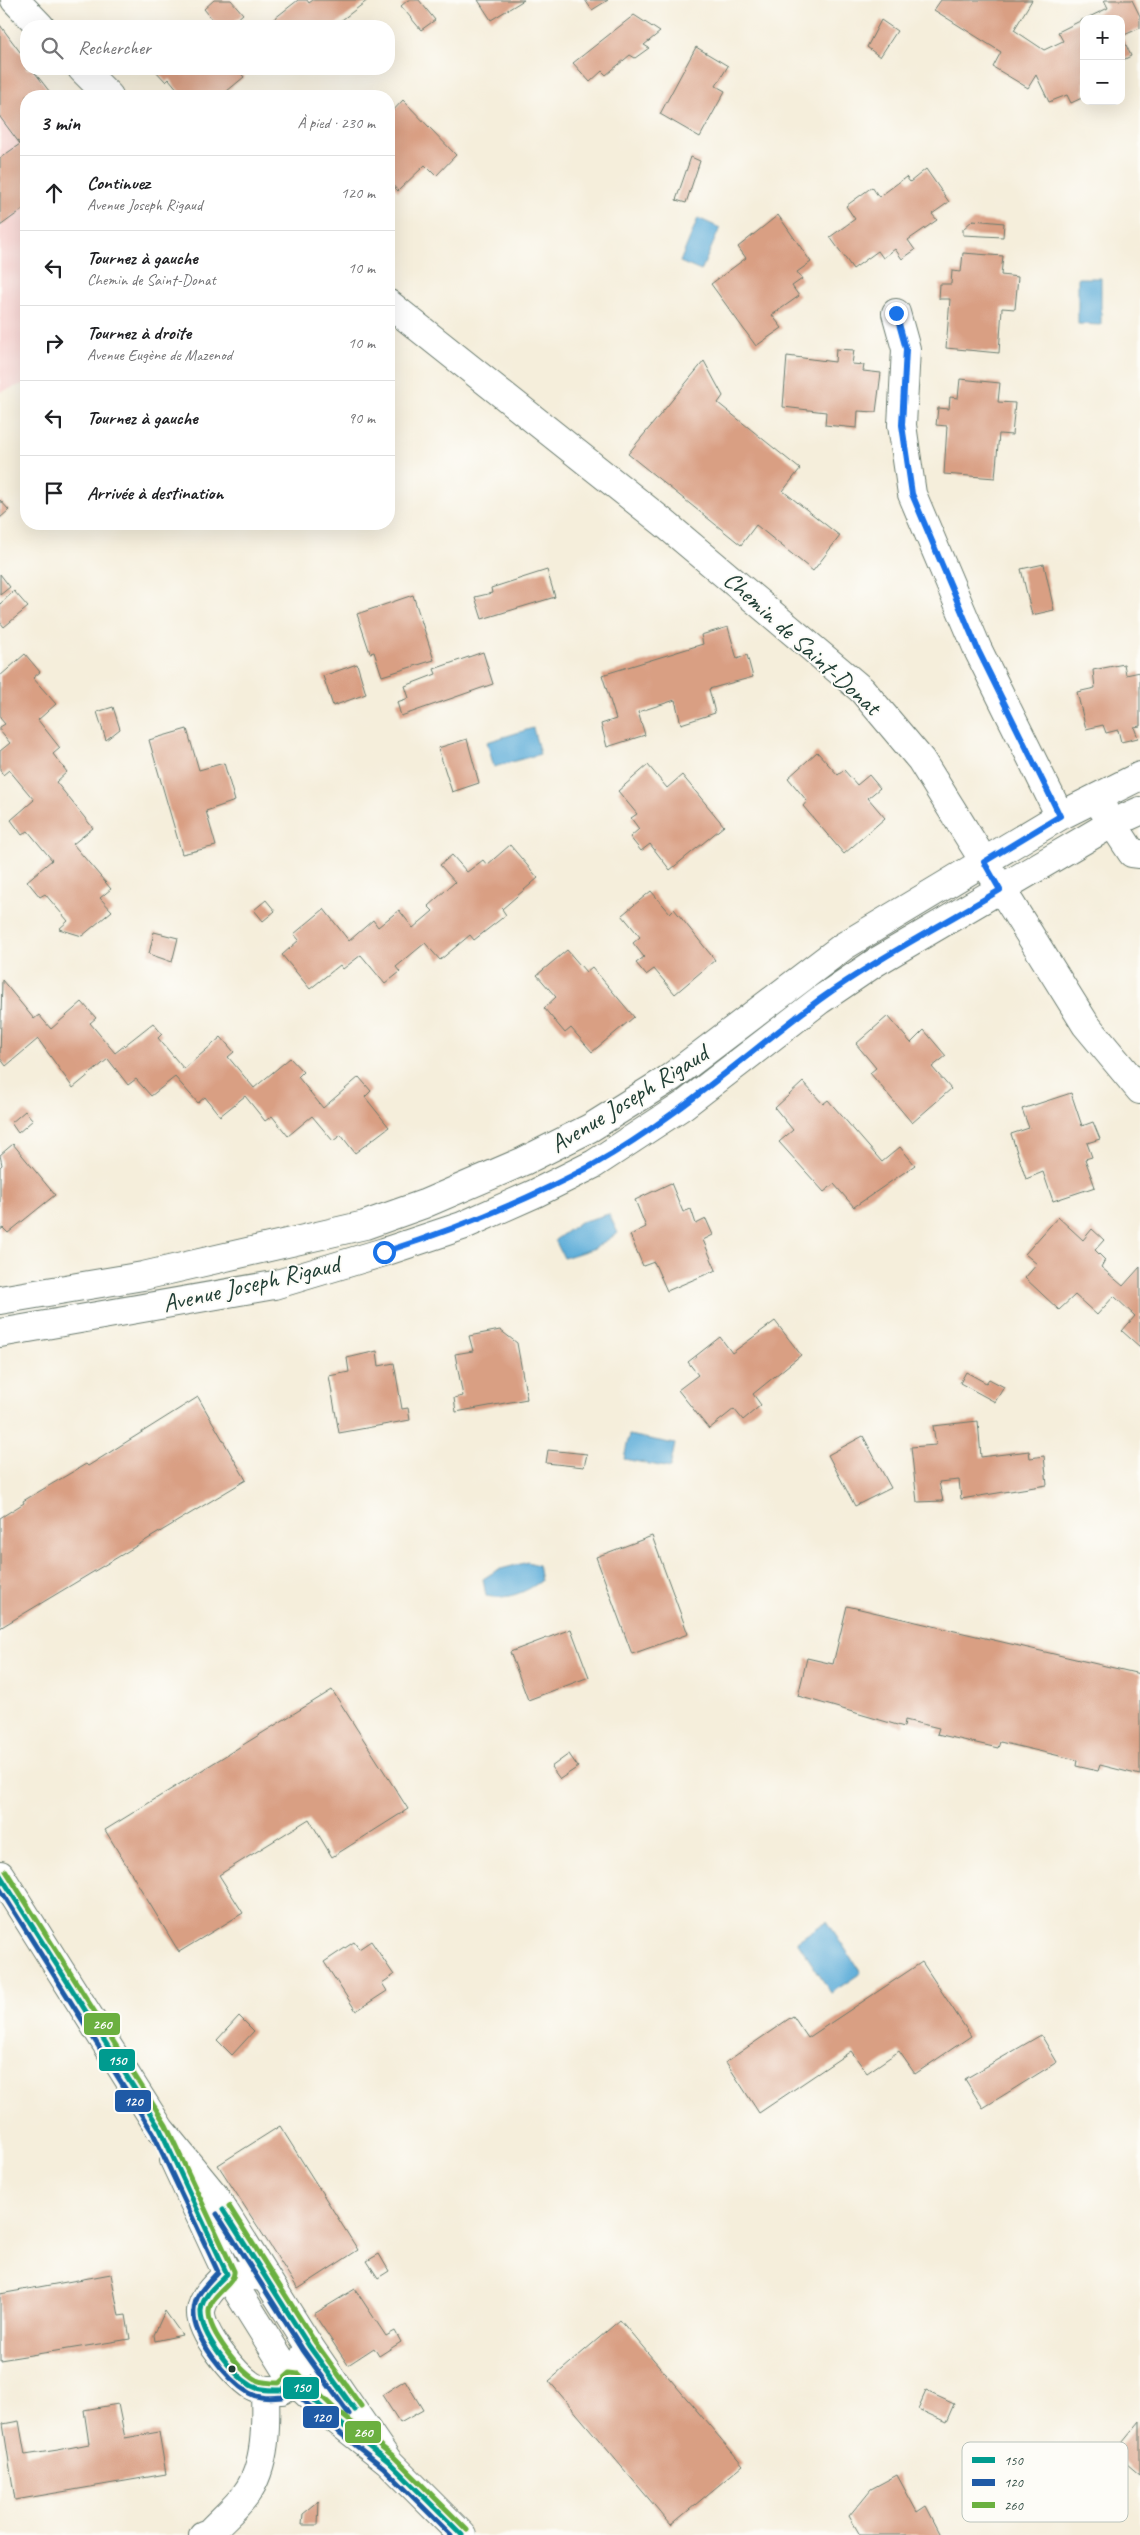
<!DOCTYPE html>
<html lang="fr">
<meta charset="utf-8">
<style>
:root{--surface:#fff;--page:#f2f2f2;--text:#202124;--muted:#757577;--line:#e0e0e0}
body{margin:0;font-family:Caveat,sans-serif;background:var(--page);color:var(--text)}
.controls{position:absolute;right:15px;top:15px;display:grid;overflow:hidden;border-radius:10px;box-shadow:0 5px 20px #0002}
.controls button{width:45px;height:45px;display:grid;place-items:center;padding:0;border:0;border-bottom:1px solid var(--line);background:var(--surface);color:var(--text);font:25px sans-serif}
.stop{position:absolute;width:15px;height:15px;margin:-11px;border:4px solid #1a73e8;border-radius:50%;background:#fff}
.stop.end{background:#1a73e8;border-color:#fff;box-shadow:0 1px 5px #0008}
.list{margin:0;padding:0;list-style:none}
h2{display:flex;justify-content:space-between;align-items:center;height:65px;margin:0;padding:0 20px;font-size:21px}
h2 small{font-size:16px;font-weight:400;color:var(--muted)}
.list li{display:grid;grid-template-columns:32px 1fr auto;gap:15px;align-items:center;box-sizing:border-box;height:75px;padding:0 20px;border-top:1px solid var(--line)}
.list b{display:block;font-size:19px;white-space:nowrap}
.list p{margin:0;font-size:16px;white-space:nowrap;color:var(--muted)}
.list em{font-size:16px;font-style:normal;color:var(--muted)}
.icon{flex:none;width:28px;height:28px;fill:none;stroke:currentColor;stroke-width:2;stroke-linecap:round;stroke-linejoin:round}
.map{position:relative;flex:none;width:1140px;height:2535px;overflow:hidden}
.search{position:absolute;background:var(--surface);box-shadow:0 5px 20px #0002;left:20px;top:20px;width:375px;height:55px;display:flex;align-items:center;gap:12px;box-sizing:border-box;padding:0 18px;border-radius:20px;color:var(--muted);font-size:19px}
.panel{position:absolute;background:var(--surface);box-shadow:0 5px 20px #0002;left:20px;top:90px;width:375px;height:440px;border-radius:20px}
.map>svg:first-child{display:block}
.built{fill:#f7d0ce}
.water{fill:#5faed9;stroke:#3f7686}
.building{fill:#d99f83}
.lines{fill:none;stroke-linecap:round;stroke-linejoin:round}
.minor-casing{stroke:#6a7b6e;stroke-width:30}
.major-casing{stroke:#6a7b6e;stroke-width:30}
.minor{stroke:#fff;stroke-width:28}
.major{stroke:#fff;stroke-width:28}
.bus-1-casing{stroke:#fdfcf7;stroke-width:9}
.bus-2-casing{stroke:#fdfcf7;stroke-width:9}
.bus-3-casing{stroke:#fdfcf7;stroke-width:9}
.bus-1{stroke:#009b8f;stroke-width:5}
.bus-2{stroke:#1f5aa6;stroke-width:5}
.bus-3{stroke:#6bb040;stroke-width:5}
.route{stroke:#1a73e8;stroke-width:6}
.bus-dot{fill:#1f3d34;stroke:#fdfcf7;stroke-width:2}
.labels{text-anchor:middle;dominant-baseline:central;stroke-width:4;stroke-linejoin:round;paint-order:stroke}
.street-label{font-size:25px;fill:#1f3d34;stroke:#fdfcf7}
.key{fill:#fdfcf7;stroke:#bac3bc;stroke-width:1}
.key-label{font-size:14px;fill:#1f3d34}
.line-badge{stroke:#fdfcf7;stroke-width:2}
.badge-label{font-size:14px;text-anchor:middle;font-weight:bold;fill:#fff}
</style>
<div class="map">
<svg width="1140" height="2535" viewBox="0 0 1140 2535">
<rect width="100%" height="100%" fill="#fdfcf7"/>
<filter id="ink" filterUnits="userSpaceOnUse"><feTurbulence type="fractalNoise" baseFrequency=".02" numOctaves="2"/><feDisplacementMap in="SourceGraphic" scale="10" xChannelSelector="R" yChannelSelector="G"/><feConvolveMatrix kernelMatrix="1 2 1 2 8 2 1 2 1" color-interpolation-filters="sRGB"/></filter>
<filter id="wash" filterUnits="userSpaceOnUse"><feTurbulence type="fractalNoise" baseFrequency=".0096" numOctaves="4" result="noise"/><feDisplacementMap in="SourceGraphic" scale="20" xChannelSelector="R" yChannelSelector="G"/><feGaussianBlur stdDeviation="1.12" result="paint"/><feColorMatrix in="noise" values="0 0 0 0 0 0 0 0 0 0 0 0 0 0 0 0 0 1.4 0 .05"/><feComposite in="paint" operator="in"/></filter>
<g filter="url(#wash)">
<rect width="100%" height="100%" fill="#f5eedb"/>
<!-- built -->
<path class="built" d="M 0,24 L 26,60 L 26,69 L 33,69 L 53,96 L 26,96 L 26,383 L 0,392 Z"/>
<!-- water -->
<path class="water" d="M 698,218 L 720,228 L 701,271 L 680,262 Z
M 1078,278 L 1101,278 L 1101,325 L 1078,324 Z
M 533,728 L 540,754 L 494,767 L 487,742 Z
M 609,1214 L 618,1233 L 595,1248 L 564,1258 L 555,1240 L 580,1222 Z
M 629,1435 L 675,1444 L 670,1468 L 624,1459 Z
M 528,1562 L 538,1565 L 541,1581 C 525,1593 506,1600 486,1596 L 483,1579 L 497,1570 Z
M 827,1921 L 861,1973 L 831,1993 L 797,1941 Z"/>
<g id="blocks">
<!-- building -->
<path class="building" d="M 214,0 L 231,0 L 243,14 L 229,26 L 218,26 L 204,9 Z
M 298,0 L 307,0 L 309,3 L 313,0 L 368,0 L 334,26 L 265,26 Z
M 408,0 L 419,0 L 435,20 L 421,30 L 401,6 Z
M 478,0 L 524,0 L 491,20 Z
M 585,0 L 608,0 L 592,10 Z
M 941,0 L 1032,0 L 1014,30 L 1044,50 L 1063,41 L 1058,32 L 1084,19 L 1084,97 L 1071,103 L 1067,95 L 1049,102 L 1036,75 L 1028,88 L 993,67 L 1001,52 L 934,10 Z
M 1104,0 L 1132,0 L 1140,16 L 1140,28 L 1122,36 L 1131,56 L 1121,61 L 1121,19 L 1085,19 L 1108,8 Z
M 634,15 L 660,32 L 644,45 L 649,48 L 635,58 L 630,55 L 606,75 L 602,71 L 590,82 L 573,63 Z
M 881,20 L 897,31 L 880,57 L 867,47 Z
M 0,25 L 26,60 L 26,69 L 32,69 L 53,96 L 26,96 L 26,207 L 0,226 L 0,158 L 20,144 L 0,117 Z
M 696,47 L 728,66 L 716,86 L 725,91 L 700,137 L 660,114 Z
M 154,69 L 240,69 L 238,70 L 244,77 L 221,96 L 183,96 L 169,79 L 166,82 Z
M 403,100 L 456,155 L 436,176 L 425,165 L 398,191 L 389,181 L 389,115 Z
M 691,157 L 700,161 L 686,203 L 676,200 Z
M 926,169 L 949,202 L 932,214 L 937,220 L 908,240 L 915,250 L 902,259 L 895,249 L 883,258 L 878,251 L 853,269 L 830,237 L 855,219 L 846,206 L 872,187 L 879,197 L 906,177 L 910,182 Z
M 778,215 L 811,262 L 797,272 L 802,279 L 792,286 L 799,296 L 772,315 L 782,328 L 756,346 L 711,284 L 746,258 L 738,247 Z
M 973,220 L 1004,223 L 1003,237 L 963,235 L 963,229 Z
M 963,253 L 1003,256 L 1001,275 L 1018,277 L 1015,309 L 1002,308 L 999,353 L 946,348 L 950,299 L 939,299 L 940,284 L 951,284 L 952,271 L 961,272 Z
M 836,349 L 854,350 L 852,364 L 864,365 L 863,371 L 881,373 L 876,412 L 858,411 L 857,428 L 825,425 L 826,412 L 783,407 L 787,356 L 835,362 Z
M 704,361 L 723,396 L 718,403 L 800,469 L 783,491 L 840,536 L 813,571 L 756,525 L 741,545 L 628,454 Z
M 960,379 L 1000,383 L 998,402 L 1015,403 L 1012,435 L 999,434 L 995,478 L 944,474 L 947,426 L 936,425 L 938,408 L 949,409 L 950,397 L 958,398 Z
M 0,500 L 9,510 L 0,518 Z
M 1044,564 L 1054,610 L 1032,615 L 1021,569 Z
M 547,570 L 555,597 L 482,619 L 475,597 L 492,593 L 491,588 Z
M 0,574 L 10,587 L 0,595 Z
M 14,591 L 28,607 L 4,627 L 0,622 L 0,604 Z
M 413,595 L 434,660 L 382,676 L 374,652 L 370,653 L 357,614 Z
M 728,627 L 737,659 L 747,655 L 753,677 L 709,689 L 715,713 L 681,724 L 675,700 L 638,712 L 645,735 L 607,747 L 601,724 L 616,719 L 602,675 L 703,644 L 701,635 Z
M 483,652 L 493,684 L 401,716 L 397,702 L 409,698 L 405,686 L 436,674 L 434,669 Z
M 25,654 L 40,672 L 33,678 L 56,704 L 38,720 L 60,748 L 53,754 L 67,772 L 56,782 L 93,828 L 73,844 L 111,889 L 100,898 L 112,911 L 82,936 L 59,929 L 68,921 L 45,894 L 40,897 L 27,881 L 52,860 L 28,831 L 22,835 L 11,820 L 34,800 L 9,770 L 3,775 L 0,770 L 0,751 L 10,743 L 0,731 L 0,727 L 5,724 L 0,718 L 0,676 Z
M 357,664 L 366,694 L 333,706 L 323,676 Z
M 1124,664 L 1126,675 L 1140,672 L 1140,726 L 1134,727 L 1138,738 L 1121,742 L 1118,730 L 1106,733 L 1103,725 L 1086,729 L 1077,692 L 1095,688 L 1093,670 Z
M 113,707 L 120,729 L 106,740 L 97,712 Z
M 187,729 L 199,770 L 224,763 L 235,801 L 206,811 L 216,846 L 182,854 L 149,740 Z
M 467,739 L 479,783 L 452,792 L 438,748 Z
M 817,752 L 838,775 L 844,770 L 857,785 L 869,775 L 880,788 L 868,798 L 885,818 L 844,854 L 803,806 L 807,801 L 788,778 Z
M 648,765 L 667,788 L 682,775 L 724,826 L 670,870 L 650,844 L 641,851 L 630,837 L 639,829 L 631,818 L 637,814 L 618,791 Z
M 510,845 L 538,878 L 502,909 L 506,915 L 474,940 L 470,935 L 440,960 L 425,943 L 396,967 L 400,972 L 385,984 L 361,955 L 343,969 L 340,965 L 310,989 L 282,955 L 299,940 L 294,934 L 324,909 L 349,941 L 373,920 L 378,927 L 399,910 L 413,928 L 433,911 L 428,906 L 455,882 L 440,865 L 452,855 L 467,872 L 483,860 L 487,865 Z
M 651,891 L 670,913 L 674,909 L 715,960 L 675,994 L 654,969 L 646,975 L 636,963 L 644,957 L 633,943 L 640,937 L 622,915 Z
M 266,900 L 275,911 L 263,921 L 254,910 Z
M 154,932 L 178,938 L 172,962 L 149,954 Z
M 567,950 L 586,972 L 592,967 L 634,1017 L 592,1052 L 571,1028 L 565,1033 L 544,1008 L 556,997 L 537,975 Z
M 2,980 L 34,1019 L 39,1015 L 51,1029 L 82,1002 L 96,1018 L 90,1023 L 115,1053 L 153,1023 L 162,1034 L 158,1038 L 184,1069 L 221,1037 L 234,1052 L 228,1057 L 254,1088 L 290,1058 L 303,1072 L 298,1077 L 323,1108 L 359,1077 L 371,1091 L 365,1097 L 389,1127 L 355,1153 L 341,1135 L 333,1141 L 312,1116 L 288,1136 L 272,1116 L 265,1121 L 245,1096 L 220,1116 L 205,1097 L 198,1103 L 175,1077 L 151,1096 L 136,1079 L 128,1085 L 108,1059 L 73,1088 L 38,1039 L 6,1066 L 0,1058 Z
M 888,1016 L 911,1043 L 924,1030 L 946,1056 L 932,1067 L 951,1089 L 912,1123 L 870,1073 L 876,1068 L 856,1044 Z
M 803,1082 L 823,1104 L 828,1100 L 882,1162 L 900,1147 L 915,1165 L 854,1207 L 834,1184 L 824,1192 L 779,1142 L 793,1130 L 775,1108 Z
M 1071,1093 L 1082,1126 L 1093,1122 L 1100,1139 L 1087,1143 L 1092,1157 L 1085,1159 L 1095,1187 L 1053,1201 L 1043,1172 L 1026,1179 L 1011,1134 L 1029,1128 L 1022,1109 Z
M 25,1111 L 33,1120 L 18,1133 L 11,1123 Z
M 13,1144 L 55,1195 L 8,1233 L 3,1228 L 0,1230 L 0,1167 L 2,1165 L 0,1155 Z
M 671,1183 L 683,1212 L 691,1209 L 696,1224 L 706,1219 L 713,1235 L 703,1240 L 716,1270 L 667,1291 L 654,1262 L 643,1266 L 630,1235 L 646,1227 L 635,1200 Z
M 1058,1217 L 1083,1240 L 1092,1229 L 1104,1240 L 1095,1250 L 1105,1260 L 1101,1267 L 1123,1286 L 1140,1267 L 1140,1347 L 1122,1331 L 1135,1316 L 1114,1296 L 1097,1315 L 1075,1295 L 1059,1310 L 1025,1278 L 1037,1264 L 1025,1254 Z
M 775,1321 L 801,1355 L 753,1394 L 761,1405 L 743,1420 L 734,1409 L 709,1429 L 678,1390 L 698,1375 L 688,1362 L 720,1337 L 732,1353 Z
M 500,1330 L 517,1343 L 527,1399 L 456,1412 L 454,1398 L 463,1396 L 455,1354 L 473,1351 L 469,1336 Z
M 377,1351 L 379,1366 L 394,1363 L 402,1409 L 408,1408 L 410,1420 L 339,1433 L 329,1376 L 349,1372 L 347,1358 Z
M 966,1372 L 986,1383 L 989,1379 L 1004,1387 L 995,1402 L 960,1383 Z
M 198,1397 L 246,1480 L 0,1628 L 0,1518 L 24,1503 L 23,1501 L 86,1464 L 88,1466 Z
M 978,1421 L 981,1457 L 1029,1451 L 1030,1458 L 1044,1456 L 1047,1485 L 961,1499 L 959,1480 L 939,1482 L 943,1501 L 917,1502 L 911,1447 L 936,1445 L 933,1426 Z
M 863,1436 L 891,1488 L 855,1506 L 828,1455 Z
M 548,1450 L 587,1454 L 584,1467 L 546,1463 Z
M 652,1536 L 688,1634 L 632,1654 L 596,1557 Z
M 847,1606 L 1140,1674 L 1140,1775 L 1100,1765 L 1098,1771 L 1076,1766 L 1077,1760 L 1000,1742 L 998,1748 L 937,1734 L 939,1728 L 905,1720 L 904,1727 L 798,1696 L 807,1658 L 833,1664 Z
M 571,1629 L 589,1677 L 528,1700 L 510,1652 Z
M 332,1690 L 408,1809 L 332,1857 L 309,1819 L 219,1875 L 243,1913 L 179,1952 L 105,1830 Z
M 569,1754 L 578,1767 L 560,1779 L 551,1767 Z
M 371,1941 L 394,1975 L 382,1983 L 387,1991 L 356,2011 L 324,1962 L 354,1942 L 359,1949 Z
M 922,1962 L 971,2036 L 915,2074 L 899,2051 L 867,2073 L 851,2051 L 759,2113 L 726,2062 L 793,2016 L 808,2038 Z
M 239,2016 L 254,2031 L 232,2055 L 217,2040 Z
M 1041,2035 L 1057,2062 L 983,2108 L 965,2079 Z
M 280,2126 L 358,2250 L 298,2289 L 218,2165 Z
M 379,2254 L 389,2271 L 378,2278 L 367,2261 Z
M 111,2274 L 119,2316 L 126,2315 L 130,2339 L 0,2360 L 0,2294 Z
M 355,2289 L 386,2336 L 395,2331 L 401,2342 L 379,2356 L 374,2348 L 348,2365 L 314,2314 Z
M 165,2311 L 182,2335 L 155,2341 L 154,2335 Z
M 620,2320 L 743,2465 L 671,2525 L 549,2381 Z
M 405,2380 L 423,2410 L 400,2423 L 382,2395 Z
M 926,2391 L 954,2404 L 946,2422 L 918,2409 Z
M 118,2404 L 125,2438 L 159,2432 L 166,2474 L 15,2500 L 3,2424 L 19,2421 L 25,2455 L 58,2450 L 89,2444 L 84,2410 Z
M 1140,2421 L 1140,2475 L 1114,2453 Z
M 897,2475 L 917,2512 L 926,2506 L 941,2535 L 860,2535 L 849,2516 L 871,2489 Z
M 319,2501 L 318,2525 L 302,2525 L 303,2514 Z"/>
</g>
</g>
<g filter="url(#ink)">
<use href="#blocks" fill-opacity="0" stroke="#6a7b6e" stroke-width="1"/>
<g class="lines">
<!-- minor casing -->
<g class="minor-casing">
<path id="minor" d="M 15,0 L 40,26
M 82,69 L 109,96
M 389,304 L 664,523 L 862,690 L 921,760 L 1086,1025 L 1140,1090
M 896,313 L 906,349 L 902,425 L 912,494 L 978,650 L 1060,816
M 1103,809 L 1132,853 L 1140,854
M 0,1300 L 143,1276 L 365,1225 L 424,1204 L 524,1161 L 590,1128 L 670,1078 L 844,946 L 1060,816 L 1140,776
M 0,1333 L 274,1285 L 384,1252 L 462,1226 L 536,1193 L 594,1164 L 684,1105 L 820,1000 L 876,962 L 1111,824 L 1140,811
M 265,2277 L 227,2274 C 217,2284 203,2296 201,2311 C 199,2332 235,2375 252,2386 C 261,2391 272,2390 282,2390 L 293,2380 L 309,2346
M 203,2535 L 209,2533 C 221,2520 236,2508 246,2494 C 267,2466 266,2423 265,2390"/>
</g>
<!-- major casing -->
<g class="major-casing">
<path id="major" d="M 0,1875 L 160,2129 L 214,2195 L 309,2346 L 388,2461
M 174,2160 L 227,2274 L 293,2380 L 330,2415 L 388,2461 L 462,2535"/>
</g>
<!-- minor -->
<use href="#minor" class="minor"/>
<!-- major -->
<use href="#major" class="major"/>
<!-- bus-1 casing -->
<g class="bus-1-casing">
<path id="bus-1" d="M 0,1875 L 160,2129 L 227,2274 C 217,2284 202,2296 201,2311 C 200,2334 233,2375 252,2386 C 261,2391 272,2390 282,2390 L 293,2380 L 330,2415 L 388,2461 L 462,2535
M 223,2210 L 309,2346 L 355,2410"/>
</g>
<!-- bus-2 casing -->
<g class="bus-2-casing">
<path id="bus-2" d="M 0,1889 L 153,2133 L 218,2272 C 208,2283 194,2295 194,2311 C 192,2337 227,2380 249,2393 C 259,2399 272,2398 283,2397 L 293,2390 L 325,2421 L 383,2467 L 451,2535
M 217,2214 L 303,2350 L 349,2414"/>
</g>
<!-- bus-3 casing -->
<g class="bus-3-casing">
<path id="bus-3" d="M 6,1871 L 166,2125 L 234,2271 C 236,2284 209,2295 209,2312 C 208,2331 240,2371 256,2380 C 263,2383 272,2383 279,2383 L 290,2373 L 298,2374 L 335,2409 L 393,2456 L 467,2530
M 229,2206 L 315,2342 L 361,2406"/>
</g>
<!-- bus-1 -->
<use href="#bus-1" class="bus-1"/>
<!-- bus-2 -->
<use href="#bus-2" class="bus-2"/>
<!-- bus-3 -->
<use href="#bus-3" class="bus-3"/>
</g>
</g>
<g class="lines" filter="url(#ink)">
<!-- route -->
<path class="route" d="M 384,1252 C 456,1229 526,1201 593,1165 C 675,1119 744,1056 819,1000 C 876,959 940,926 1000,890 L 984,862 L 1060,816 L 978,650 L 912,494 L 902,425 L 906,349 L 896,313"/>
</g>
<!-- markers -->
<circle class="bus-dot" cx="232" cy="2369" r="4.5"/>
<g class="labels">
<!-- street labels -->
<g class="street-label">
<text transform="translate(802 643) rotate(42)">Chemin de Saint-Donat</text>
<text transform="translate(629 1099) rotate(-32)">Avenue Joseph Rigaud</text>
<text transform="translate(251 1284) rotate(-13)">Avenue Joseph Rigaud</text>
</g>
</g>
<!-- legend -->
<rect x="962" y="2442" width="166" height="80" rx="8" class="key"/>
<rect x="972" y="2457" width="23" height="6" fill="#009b8f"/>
<rect x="972" y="2479" width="23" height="7" fill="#1f5aa6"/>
<rect x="972" y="2502" width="23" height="6" fill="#6bb040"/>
<g class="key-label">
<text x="1004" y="2465">150</text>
<text x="1004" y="2487">120</text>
<text x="1004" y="2510">260</text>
</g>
<g class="line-badge">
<rect x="83" y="2012" width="38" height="24" rx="5" fill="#6bb040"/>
<rect x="98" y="2048" width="38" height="24" rx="5" fill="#009b8f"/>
<rect x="114" y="2089" width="38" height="24" rx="5" fill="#1f5aa6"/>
<rect x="282" y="2376" width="38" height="24" rx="5" fill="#009b8f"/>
<rect x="302" y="2405" width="38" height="24" rx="5" fill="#1f5aa6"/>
<rect x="344" y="2420" width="38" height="24" rx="5" fill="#6bb040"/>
</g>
<g class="badge-label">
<text x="102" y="2029">260</text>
<text x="117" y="2065">150</text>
<text x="133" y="2106">120</text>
<text x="301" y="2392">150</text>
<text x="321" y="2422">120</text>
<text x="363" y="2437">260</text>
</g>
</svg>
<div class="controls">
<button>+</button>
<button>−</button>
</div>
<div class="stop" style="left:384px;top:1252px"></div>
<div class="stop end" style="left:896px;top:313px"></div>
<div class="search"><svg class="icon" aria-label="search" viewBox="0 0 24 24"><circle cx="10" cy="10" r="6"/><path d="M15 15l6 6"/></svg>Rechercher</div>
<section class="panel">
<h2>3 min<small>À pied · 230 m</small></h2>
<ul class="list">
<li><svg class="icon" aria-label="ahead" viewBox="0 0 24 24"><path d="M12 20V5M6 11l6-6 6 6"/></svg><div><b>Continuez</b><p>Avenue Joseph Rigaud</p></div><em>120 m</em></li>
<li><svg class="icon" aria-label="left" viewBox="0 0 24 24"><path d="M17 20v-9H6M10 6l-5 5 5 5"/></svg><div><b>Tournez à gauche</b><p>Chemin de Saint-Donat</p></div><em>10 m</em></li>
<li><svg class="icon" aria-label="right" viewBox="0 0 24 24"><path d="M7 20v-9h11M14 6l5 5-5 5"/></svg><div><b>Tournez à droite</b><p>Avenue Eugène de Mazenod</p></div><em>10 m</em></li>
<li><svg class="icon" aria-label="left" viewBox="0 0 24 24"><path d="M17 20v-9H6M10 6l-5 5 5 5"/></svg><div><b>Tournez à gauche</b></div><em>90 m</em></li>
<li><svg class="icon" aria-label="arrive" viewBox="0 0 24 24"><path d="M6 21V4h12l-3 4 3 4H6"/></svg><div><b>Arrivée à destination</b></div></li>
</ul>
</section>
</div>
